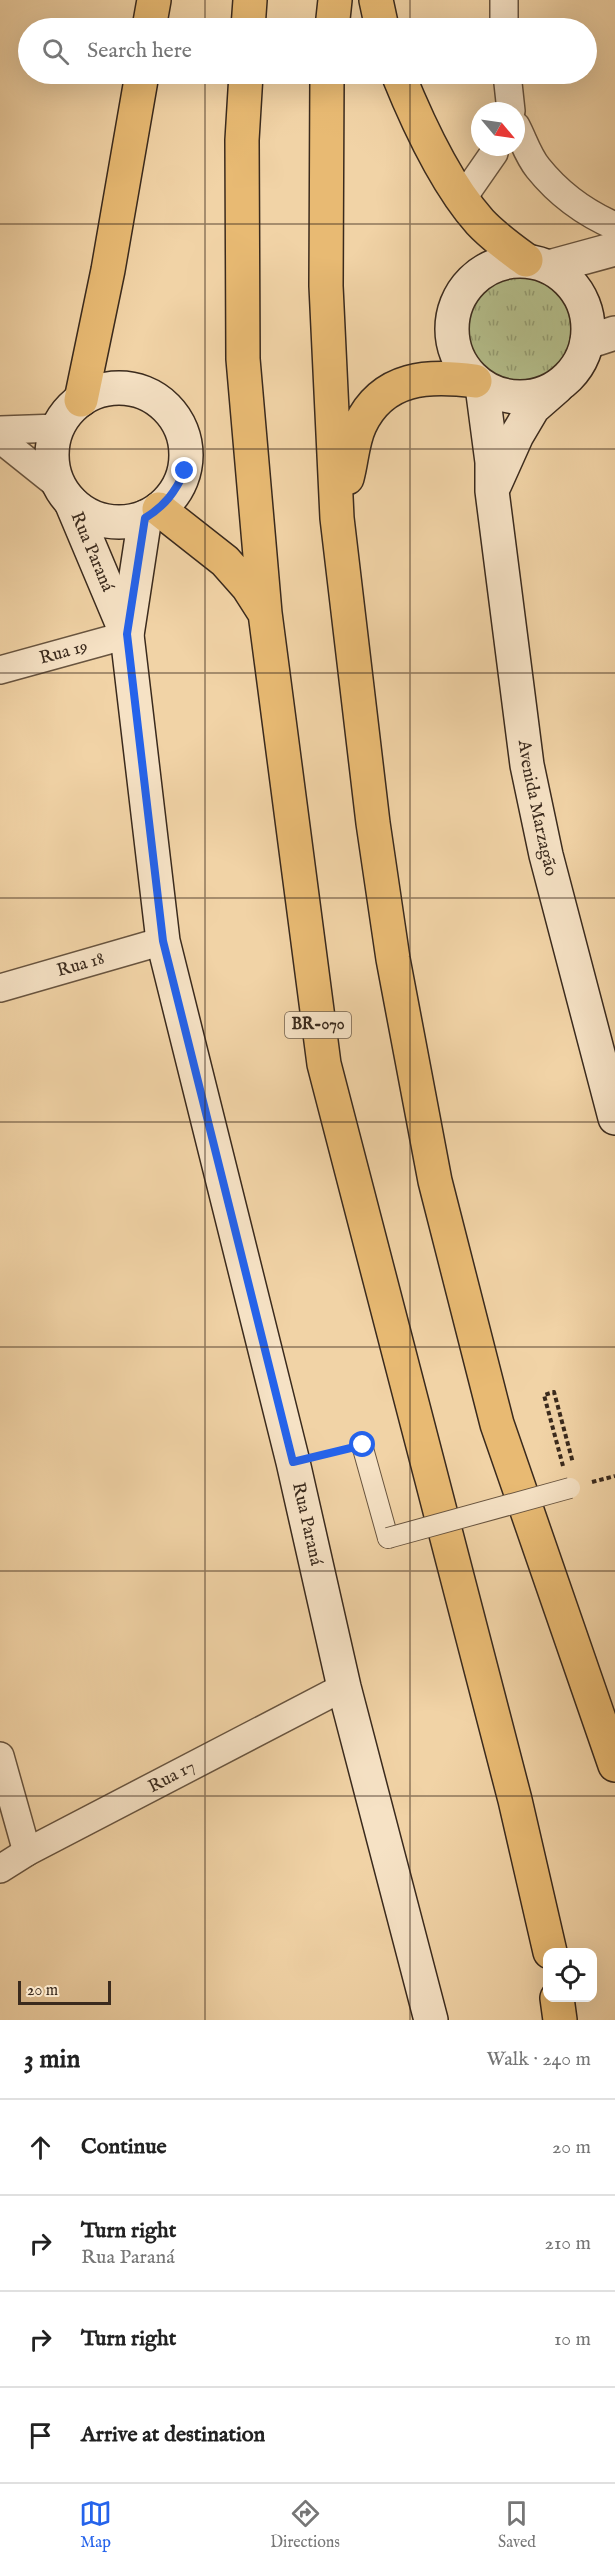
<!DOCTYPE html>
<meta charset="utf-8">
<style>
:root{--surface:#fff;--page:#f6f6f6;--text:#222;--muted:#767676;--line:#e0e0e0;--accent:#2563eb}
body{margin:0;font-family:"IM FELL English",serif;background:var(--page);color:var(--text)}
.controls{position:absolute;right:18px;bottom:18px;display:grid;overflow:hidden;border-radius:12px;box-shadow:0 6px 24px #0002}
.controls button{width:54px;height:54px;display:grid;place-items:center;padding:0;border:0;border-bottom:2px solid var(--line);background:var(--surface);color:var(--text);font:30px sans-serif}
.compass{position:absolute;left:471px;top:102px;width:54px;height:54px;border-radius:50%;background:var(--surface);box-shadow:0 6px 24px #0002;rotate:119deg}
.scale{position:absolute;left:18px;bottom:15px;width:93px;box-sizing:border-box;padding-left:6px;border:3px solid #3a2a1d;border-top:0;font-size:16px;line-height:21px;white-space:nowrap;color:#3a2a1d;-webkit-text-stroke:4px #f6e2c5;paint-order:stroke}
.stop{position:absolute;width:18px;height:18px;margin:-14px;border:4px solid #2563eb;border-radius:50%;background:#fff}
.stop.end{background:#2563eb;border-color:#fff;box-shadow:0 2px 6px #0008}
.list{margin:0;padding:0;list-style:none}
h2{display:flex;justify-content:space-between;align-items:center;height:78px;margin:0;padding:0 24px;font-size:26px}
h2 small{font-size:20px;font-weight:400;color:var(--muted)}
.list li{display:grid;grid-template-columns:39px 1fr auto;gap:18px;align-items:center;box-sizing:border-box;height:96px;padding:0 24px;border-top:2px solid var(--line)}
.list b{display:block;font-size:22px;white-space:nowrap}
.list p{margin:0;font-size:20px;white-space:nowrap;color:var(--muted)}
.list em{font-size:20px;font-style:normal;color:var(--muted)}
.icon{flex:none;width:33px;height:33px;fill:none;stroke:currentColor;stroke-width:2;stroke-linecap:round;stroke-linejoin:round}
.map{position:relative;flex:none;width:615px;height:2020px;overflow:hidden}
.search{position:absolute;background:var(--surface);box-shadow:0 6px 24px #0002;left:18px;right:18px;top:18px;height:66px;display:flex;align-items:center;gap:15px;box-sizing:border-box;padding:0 21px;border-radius:33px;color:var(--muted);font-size:22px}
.sheet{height:462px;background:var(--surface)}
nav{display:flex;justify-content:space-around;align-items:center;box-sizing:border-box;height:84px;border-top:2px solid var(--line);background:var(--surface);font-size:16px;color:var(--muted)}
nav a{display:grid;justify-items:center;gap:3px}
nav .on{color:var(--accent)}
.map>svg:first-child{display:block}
.grass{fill:url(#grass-tufts);stroke:#777454;stroke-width:1.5}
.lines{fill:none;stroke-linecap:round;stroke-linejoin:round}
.pedestrian-casing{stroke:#68543f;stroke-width:22}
.minor-casing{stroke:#68543f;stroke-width:30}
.tertiary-casing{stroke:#68543f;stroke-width:36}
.secondary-casing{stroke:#3a2a1d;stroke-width:36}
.motorway-casing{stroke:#3a2a1d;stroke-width:36}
.path{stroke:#3a2a1d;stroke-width:4;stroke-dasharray:4.5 3;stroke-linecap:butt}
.pedestrian{stroke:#f6e2c5;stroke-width:20}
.minor{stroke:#f6e2c5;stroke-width:27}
.tertiary{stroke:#f6e2c5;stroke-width:33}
.secondary{stroke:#f6e2c5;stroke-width:33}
.motorway{stroke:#e8ba73;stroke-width:33}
.pedestrian-bridge-casing{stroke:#68543f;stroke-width:22;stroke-linecap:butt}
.pedestrian-bridge{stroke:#f6e2c5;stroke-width:20}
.route{stroke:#2563eb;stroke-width:8}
.grid{fill:none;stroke:#3a2a1d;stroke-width:1.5;stroke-opacity:0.55}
.labels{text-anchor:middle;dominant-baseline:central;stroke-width:5;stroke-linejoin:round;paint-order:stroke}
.shield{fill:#f6e2c5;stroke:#72614f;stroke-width:1.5}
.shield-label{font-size:16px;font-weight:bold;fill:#3a2a1d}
.street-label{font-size:18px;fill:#3a2a1d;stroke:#f6e2c5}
</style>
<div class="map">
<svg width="615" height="2020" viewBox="0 0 615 2020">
<defs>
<pattern id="grass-tufts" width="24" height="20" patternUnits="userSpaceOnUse" patternTransform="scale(1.5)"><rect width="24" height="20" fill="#b4be8b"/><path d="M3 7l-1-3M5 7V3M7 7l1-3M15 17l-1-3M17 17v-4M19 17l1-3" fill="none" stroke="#939b71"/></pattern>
</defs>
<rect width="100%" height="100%" fill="#f1d3a6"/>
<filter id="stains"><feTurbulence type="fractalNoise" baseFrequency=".00333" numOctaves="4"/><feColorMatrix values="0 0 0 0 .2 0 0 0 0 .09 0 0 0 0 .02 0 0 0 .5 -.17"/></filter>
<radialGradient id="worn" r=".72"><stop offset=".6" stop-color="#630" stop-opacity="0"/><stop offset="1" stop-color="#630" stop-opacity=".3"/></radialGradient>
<!-- grass -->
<path class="grass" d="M464 327a57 57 0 1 1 114 0a57 57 0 1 1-114 0Z"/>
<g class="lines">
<!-- pedestrian casing -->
<g class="pedestrian-casing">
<path id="pedestrian" d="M 362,1445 L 388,1538"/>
</g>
<!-- minor casing -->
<g class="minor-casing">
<g id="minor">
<path d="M 504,0 L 504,28"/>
<path d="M 507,74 L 511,111"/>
<path d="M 516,126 C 523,139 528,156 538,168 C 558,193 585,213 615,226"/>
<path d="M 462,199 L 494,153 L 495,147"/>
<path d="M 0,430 L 58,428"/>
<path d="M 0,439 L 60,487"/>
<path id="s1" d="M 0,670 L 127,635"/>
<path id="s2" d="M 0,988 L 163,941"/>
<path d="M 0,1756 L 27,1852"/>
<path id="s3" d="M 0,1869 L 27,1852 L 344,1687"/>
</g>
</g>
<!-- tertiary casing -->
<g class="tertiary-casing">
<path id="tertiary" d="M 549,267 L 615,249
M 587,342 L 615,333"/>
</g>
<!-- secondary casing -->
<g class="secondary-casing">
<g id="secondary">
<circle cx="520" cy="329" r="68"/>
<path id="s4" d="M 482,386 L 492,462 L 492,491 L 527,765 L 546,855 L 615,1118"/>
<circle cx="119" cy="455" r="67"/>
<path d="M 495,484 L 517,435 L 533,408 L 557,387"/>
<path id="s5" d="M 71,502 L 127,635"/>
<path id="s6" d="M 145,517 L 127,635 L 163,941 L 293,1462 L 344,1687 L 431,2020"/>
</g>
</g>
<!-- motorway casing -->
<g class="motorway-casing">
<path id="motorway" d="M 376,0 L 382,28
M 149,28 L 154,0
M 248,28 L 250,0
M 332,28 L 335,0
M 246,74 L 242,140 L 243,359 L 265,613 L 324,1064 L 515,1800 L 550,1952
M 327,74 L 326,286 L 337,518 L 373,823 L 393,959 L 435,1181 L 497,1424 L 615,1765
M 398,74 C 417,121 446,184 480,222 C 494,237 511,249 526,260
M 81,400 L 108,270 L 142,74
M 347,478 C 352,460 352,442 360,425 C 383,376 429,375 475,381
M 159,509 L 225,561 L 248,587 L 264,612
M 557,1998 L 560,2020"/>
</g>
<!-- path -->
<path class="path" d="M 323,1455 L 339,1451
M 563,1466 L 544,1395 L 554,1392 L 573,1463
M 592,1482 L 615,1476"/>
<!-- pedestrian -->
<use href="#pedestrian" class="pedestrian"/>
<!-- minor -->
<use href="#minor" class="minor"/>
<!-- tertiary -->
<use href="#tertiary" class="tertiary"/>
<!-- secondary -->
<use href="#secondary" class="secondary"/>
<!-- motorway -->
<use href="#motorway" class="motorway"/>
<!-- pedestrian-bridge casing -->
<g class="pedestrian-bridge-casing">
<path id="pedestrian-bridge" d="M 388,1538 L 570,1488"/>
</g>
<!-- pedestrian-bridge -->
<use href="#pedestrian-bridge" class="pedestrian-bridge"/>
</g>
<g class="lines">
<!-- route -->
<path class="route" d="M 185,471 C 175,492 165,506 145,518 L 127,634 L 163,941 L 293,1462 L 363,1445"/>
</g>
<!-- grid -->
<path class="grid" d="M 205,0 L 205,28M 410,0 L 410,28M 205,74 L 205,2020M 410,74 L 410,2020M 0,224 L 615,224M 0,449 L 615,449M 0,673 L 615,673M 0,898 L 615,898M 0,1122 L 615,1122M 0,1347 L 615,1347M 0,1571 L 615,1571M 0,1796 L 615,1796"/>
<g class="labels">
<!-- shield labels -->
<rect class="shield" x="285" y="1012" width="66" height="26" rx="4.5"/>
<g class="shield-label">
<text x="318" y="1025">BR-070</text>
</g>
<!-- street labels -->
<g class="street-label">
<text stroke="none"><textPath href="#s5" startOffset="54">Rua Paraná</textPath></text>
<text stroke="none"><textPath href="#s1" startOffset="66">Rua 19</textPath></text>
<text stroke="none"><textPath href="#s4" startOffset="426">Avenida Marzagão</textPath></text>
<text stroke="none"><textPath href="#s2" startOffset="84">Rua 18</textPath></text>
<text stroke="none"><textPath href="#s6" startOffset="1028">Rua Paraná</textPath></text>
<text stroke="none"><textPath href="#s3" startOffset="195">Rua 17</textPath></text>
</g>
</g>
<rect width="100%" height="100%" filter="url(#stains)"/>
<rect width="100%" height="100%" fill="url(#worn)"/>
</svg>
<div class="controls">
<button><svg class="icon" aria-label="locate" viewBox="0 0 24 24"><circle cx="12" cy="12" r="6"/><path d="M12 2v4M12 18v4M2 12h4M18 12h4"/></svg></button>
</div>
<svg class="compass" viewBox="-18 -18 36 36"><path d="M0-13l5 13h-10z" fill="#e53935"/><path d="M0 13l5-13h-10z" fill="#767676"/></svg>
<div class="scale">20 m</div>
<div class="stop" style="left:363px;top:1445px"></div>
<div class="stop end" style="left:185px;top:471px"></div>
<div class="search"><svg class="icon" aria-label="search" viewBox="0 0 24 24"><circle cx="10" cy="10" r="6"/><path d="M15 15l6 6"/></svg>Search here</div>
</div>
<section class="sheet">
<h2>3 min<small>Walk · 240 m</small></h2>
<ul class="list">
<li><svg class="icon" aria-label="ahead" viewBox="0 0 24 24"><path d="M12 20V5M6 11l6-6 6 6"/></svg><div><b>Continue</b></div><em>20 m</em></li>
<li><svg class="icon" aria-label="right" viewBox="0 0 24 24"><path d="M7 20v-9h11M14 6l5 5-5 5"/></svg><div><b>Turn right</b><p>Rua Paraná</p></div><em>210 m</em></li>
<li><svg class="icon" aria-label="right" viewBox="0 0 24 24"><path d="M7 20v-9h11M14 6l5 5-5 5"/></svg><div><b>Turn right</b></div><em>10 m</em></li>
<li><svg class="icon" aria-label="arrive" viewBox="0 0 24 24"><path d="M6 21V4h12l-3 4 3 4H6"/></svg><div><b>Arrive at destination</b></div></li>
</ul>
</section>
<nav>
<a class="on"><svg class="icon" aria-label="map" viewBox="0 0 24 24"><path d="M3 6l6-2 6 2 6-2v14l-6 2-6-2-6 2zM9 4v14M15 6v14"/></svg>Map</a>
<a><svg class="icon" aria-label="directions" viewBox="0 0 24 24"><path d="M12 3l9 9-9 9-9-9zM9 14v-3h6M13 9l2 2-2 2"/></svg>Directions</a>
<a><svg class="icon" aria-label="saved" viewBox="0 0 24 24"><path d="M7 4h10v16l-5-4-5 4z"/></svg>Saved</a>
</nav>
